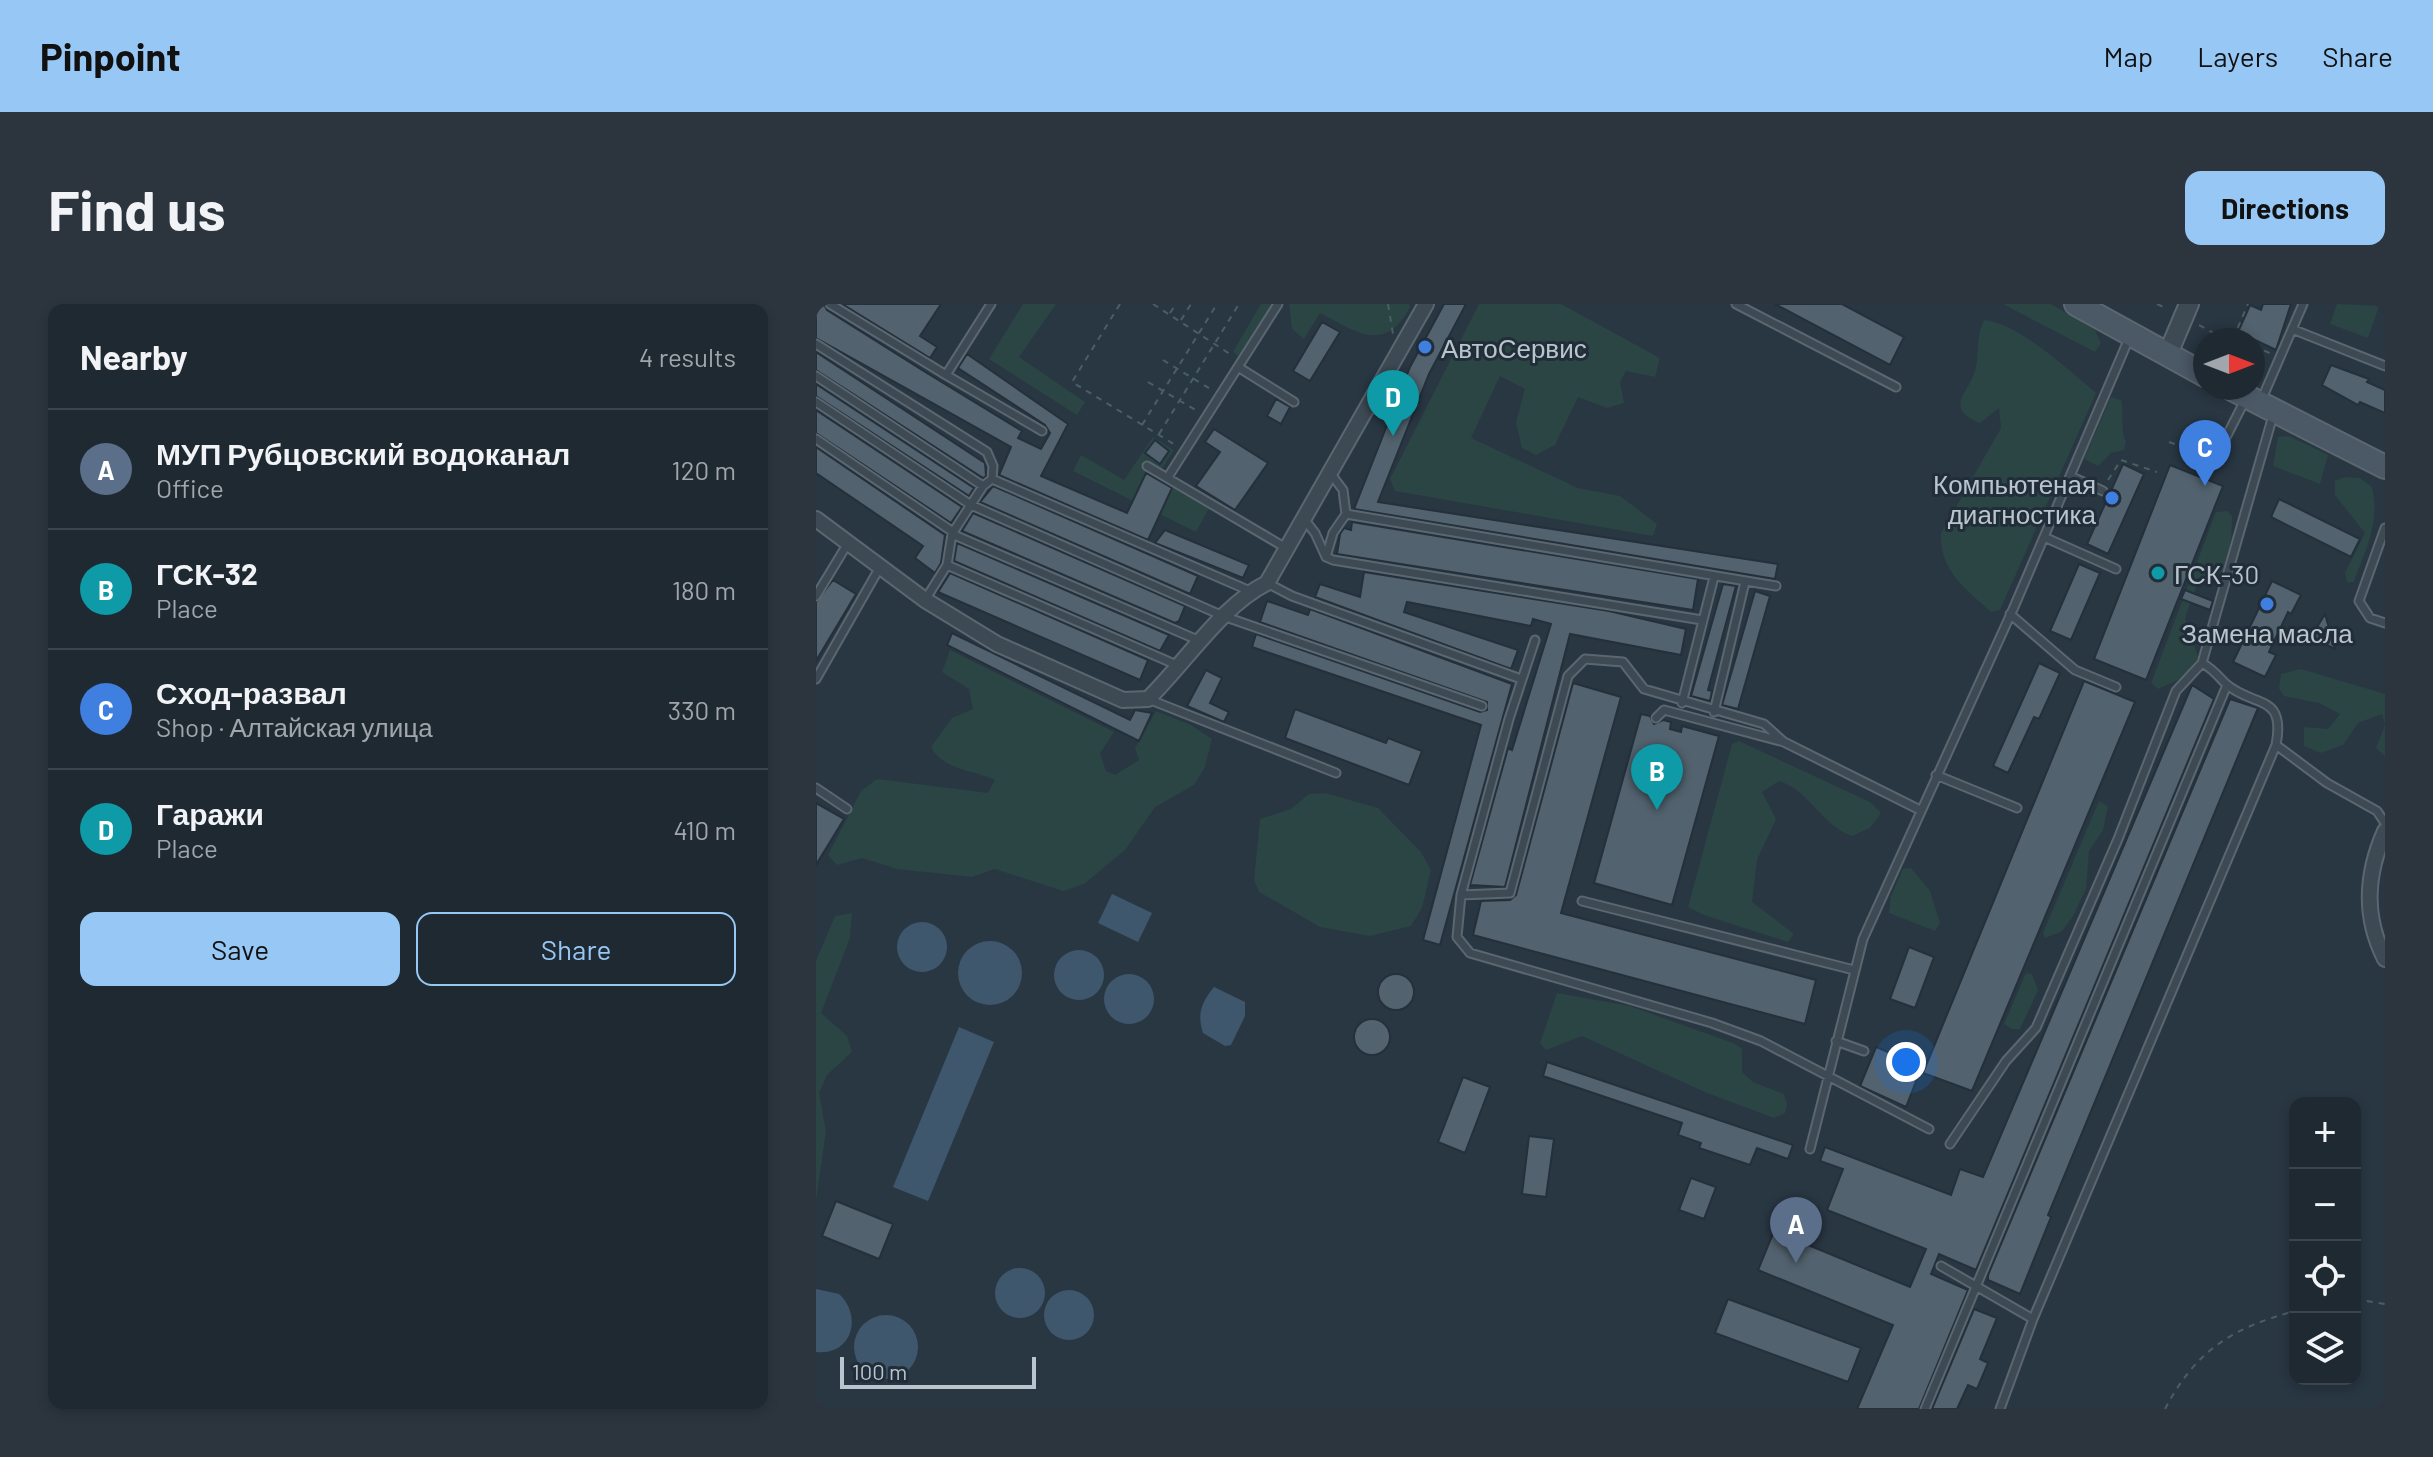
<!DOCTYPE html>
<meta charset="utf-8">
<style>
:root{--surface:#1f2932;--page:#2c353e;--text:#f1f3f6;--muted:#a1a6ac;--line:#3c454d;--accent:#97c7f5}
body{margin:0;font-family:Barlow,sans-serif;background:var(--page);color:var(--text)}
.controls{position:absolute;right:24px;bottom:24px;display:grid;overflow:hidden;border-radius:16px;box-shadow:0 4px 12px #0003}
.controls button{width:72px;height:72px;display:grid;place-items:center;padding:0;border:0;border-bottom:2px solid var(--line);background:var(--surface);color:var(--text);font:40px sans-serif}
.compass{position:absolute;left:1377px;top:24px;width:72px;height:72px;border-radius:50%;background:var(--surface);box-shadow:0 4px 12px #0003;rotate:90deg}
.scale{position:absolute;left:24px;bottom:20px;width:196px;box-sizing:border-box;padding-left:8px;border:4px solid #bac4cd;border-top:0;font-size:22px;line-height:28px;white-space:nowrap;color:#bac4cd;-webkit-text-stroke:6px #212e39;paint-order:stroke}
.you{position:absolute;left:1090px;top:758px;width:28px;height:28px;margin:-20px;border:6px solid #fff;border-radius:50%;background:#1a73e8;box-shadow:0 0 0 12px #1a73e833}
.badge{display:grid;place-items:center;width:52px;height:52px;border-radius:50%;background:var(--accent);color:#fff;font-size:26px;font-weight:700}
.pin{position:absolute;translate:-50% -66px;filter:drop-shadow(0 2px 4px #0008)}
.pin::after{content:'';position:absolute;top:42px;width:28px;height:24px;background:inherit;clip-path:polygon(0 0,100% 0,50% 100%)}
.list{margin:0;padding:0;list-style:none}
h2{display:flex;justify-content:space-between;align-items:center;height:104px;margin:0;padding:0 32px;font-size:34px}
h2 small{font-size:26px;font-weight:400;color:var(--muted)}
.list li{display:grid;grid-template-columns:52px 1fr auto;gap:24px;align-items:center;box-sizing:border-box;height:120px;padding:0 32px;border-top:2px solid var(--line)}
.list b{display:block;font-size:30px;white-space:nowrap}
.list p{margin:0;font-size:26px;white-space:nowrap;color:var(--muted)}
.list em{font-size:26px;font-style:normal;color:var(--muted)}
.actions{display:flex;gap:16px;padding:24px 32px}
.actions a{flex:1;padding:18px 0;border:2px solid var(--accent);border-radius:16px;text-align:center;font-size:28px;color:var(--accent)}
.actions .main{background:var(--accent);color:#111}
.icon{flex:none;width:44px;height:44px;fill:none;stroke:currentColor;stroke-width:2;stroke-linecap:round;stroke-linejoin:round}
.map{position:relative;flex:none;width:1569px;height:1105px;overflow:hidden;border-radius:16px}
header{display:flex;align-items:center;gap:48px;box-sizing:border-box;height:112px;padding:0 40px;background:var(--accent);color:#111}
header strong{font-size:38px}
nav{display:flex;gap:44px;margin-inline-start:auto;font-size:28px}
.intro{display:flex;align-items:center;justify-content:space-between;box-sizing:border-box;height:192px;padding:0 48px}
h1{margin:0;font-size:56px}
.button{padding:20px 36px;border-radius:16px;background:var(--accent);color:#111;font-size:28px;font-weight:700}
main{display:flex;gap:48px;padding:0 48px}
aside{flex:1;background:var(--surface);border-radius:16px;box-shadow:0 4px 12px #0003}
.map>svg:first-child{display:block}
.green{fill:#2b4444}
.water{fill:#3f576c}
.building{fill:#52626e;stroke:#24303b;stroke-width:2}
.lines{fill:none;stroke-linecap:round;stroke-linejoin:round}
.service-casing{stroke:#5b6770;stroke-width:11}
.minor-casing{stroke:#5b6770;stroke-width:18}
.tertiary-casing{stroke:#5b6770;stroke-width:22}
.secondary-casing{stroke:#5b6770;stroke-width:26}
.path{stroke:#496060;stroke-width:2;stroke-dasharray:6 6;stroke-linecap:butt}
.service{stroke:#3d4953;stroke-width:7}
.minor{stroke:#3d4953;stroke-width:14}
.tertiary{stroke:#3d4953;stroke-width:18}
.secondary{stroke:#4b5866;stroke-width:22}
.shop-dot{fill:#3f7fe0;stroke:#212e39;stroke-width:3}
.culture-dot{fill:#0f9aa8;stroke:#212e39;stroke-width:3}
.labels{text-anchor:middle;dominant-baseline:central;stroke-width:6;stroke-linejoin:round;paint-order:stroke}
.poi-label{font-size:26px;fill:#bac4cd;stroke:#212e39;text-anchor:start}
</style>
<header>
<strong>Pinpoint</strong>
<nav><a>Map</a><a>Layers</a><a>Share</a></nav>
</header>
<div class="intro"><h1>Find us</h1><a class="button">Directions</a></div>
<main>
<aside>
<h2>Nearby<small>4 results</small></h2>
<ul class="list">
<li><span class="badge" style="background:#5c6f8a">A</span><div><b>МУП Рубцовский водоканал</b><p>Office</p></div><em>120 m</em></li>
<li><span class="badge" style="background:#0f9aa8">B</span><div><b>ГСК-32</b><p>Place</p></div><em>180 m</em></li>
<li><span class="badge" style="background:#3f7fe0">C</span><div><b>Сход-развал</b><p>Shop · Алтайская улица</p></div><em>330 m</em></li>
<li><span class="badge" style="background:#0f9aa8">D</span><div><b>Гаражи</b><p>Place</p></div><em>410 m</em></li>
</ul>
<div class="actions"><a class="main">Save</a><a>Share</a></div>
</aside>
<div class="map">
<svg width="1569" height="1105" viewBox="0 0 1569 1105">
<rect width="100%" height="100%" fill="#293743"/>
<!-- green -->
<path class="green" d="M 207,0 L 240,0 L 203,53 L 269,98 L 261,111 L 173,55 Z
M 445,0 L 458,0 L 425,54 L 417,48 Z
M 473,0 L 593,0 L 594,3 C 569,51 539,27 504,9 L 488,35 L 476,25 Z
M 663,0 L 745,0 L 844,54 L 839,73 L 810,67 L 804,78 L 808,99 L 791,104 L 762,93 L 739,141 L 720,151 L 706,144 L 700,118 L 709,85 L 684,72 L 655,134 L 762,184 L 804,192 L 841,220 L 837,232 L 579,187 L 574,175 Z
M 1187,0 L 1235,0 L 1279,26 L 1285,39 L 1279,48 Z
M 1521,0 L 1563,2 L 1552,34 L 1514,20 Z
M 1168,16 C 1202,19 1253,66 1280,89 L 1184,306 L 1175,308 C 1149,284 1123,267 1125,229 L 1185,124 L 1183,104 L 1164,119 C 1127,104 1152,90 1159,67 C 1164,50 1159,35 1168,16 Z
M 1295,93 L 1305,96 C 1309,112 1303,122 1310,138 L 1308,146 L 1295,149 L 1282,162 L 1268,155 Z
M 1473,132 L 1512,151 L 1504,180 L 1457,162 L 1462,133 Z
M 337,133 L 358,146 L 342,171 L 393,204 L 380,228 L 257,167 L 265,151 L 308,176 Z
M 1529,173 L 1544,174 L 1556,183 C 1564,220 1550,244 1538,278 L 1531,278 L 1529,269 L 1549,229 L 1519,191 L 1519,177 Z
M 1411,207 L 1416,212 C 1416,234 1414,264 1397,280 L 1381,281 L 1369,314 L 1382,353 L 1371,372 L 1342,385 L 1335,379 L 1400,208 Z
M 134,346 L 298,428 L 284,449 L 290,467 L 299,471 L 323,456 L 319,444 L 340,407 L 375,421 L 396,435 L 389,463 L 378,481 L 339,503 L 309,546 L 268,580 L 247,587 L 179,565 L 156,573 L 81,565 L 46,554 L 21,561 L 12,551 L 45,487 L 61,475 L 172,489 L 179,476 C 158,466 126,466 115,443 L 136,414 L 157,405 L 153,385 L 126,368 Z
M 1485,365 L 1569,390 L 1569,452 L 1560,444 L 1569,421 L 1566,410 L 1542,419 L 1527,441 L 1505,449 L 1488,442 L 1488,423 L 1512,425 L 1524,410 L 1503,399 L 1468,392 L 1463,385 L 1465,370 Z
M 923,437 L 1054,498 L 1065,509 L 1054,524 L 1036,532 C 1005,521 994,487 963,477 L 946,488 L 960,515 L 941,556 L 936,598 L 978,630 L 972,638 L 888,611 L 872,603 L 916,440 Z
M 509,489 L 562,504 L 605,548 L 615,566 L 606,604 L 595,622 L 554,632 L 504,623 L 443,588 L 438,576 L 444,515 L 475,505 L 493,490 Z
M 1283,497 L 1292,502 L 1287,526 L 1273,547 L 1270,585 L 1256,614 L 1245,628 L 1229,634 L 1227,629 Z
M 1095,564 L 1114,587 L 1124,619 L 1119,627 L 1073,609 L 1075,592 L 1087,565 Z
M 36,609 L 34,634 L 5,709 L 31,732 L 36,748 L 11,771 L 3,789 L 10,827 L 0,896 L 0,657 L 19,612 Z
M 1210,669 L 1216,670 L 1222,686 L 1204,725 L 1196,725 L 1188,720 Z
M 741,689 L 814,702 L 917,739 L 926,745 L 926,768 L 937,778 L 968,790 L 971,800 L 969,809 L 958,814 L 891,789 L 766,732 L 730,746 L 724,739 Z"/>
<!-- water -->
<path class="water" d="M 296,590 L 336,609 L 322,638 L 282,619 Z
M81 643a25 25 0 1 1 50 0a25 25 0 1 1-50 0Z
M142 669a32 32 0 1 1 64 0a32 32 0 1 1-64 0Z
M238 671a25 25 0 1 1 50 0a25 25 0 1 1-50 0Z
M288 695a25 25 0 1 1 50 0a25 25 0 1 1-50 0Z
M 398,683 L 429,698 L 429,712 L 415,741 L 409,742 L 387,729 C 381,710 385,699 398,683 Z
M 143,723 L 178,738 L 112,897 L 77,883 Z
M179 989a25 25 0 1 1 50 0a25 25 0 1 1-50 0Z
M 0,985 L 23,990 C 47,1012 36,1052 0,1048 Z
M228 1011a25 25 0 1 1 50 0a25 25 0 1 1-50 0Z
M38 1043a32 32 0 1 1 64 0a32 32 0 1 1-64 0Z"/>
<!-- building -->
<path class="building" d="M 0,0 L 8,0 L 11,6 L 106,66 L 206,127 L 202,134 L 225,145 L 234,129 L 229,121 L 142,64 L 151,50 L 252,120 L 225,172 L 311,209 L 330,169 L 356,184 L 332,236 L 183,171 L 195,143 L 0,34 Z
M 26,0 L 125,0 L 104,32 L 121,43 L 114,54 Z
M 628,0 L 650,0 L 613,70 L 562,198 L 962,260 L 959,275 L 538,205 L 594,63 Z
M 959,0 L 1026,0 L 1088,33 L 1074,61 Z
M 1447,0 L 1475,0 L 1460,46 L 1422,28 L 1434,1 L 1445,6 Z
M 506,18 L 524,28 L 494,77 L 477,67 Z
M 0,48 L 169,159 L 170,172 L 167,174 L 0,66 Z
M 1515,61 L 1553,75 L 1551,78 L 1569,86 L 1569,109 L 1544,98 L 1542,101 L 1506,81 Z
M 0,80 L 158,184 L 153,192 L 0,92 Z
M 460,95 L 474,103 L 465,120 L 451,112 Z
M 0,106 L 146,203 L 135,219 L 0,129 Z
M 398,125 L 452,159 L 419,206 L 380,182 L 404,148 L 389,138 Z
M 339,136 L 353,147 L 344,160 L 329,149 Z
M 0,143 L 129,231 L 125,259 L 119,269 L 99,254 L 107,242 L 0,169 Z
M 1307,160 L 1328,170 L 1292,250 L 1271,240 Z
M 1354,161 L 1407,182 L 1330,376 L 1278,355 Z
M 177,182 L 382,272 L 374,290 L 164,198 Z
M 1463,195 L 1544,235 L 1535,253 L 1455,213 Z
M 157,209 L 369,302 L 363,317 L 359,319 L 146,227 Z
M 536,218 L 882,275 L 877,306 L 521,250 L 524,230 L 528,224 L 535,226 Z
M 349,226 L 433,261 L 427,274 L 339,239 Z
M 141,239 L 353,331 L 344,347 L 138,257 Z
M 1263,260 L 1284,269 L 1255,336 L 1234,327 Z
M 548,268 L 793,307 L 870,325 L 865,351 L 754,330 L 689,583 L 654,581 L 692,444 L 696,446 L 735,320 L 717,315 L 715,322 L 591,298 L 588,308 L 702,346 L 695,365 L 499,293 L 504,280 L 544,293 Z
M 134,269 L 332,356 L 324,376 L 122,288 Z
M 17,276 L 40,290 L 0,357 L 0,298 Z
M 1456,277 L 1485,291 L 1475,310 L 1472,308 L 1453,348 L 1460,351 L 1449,373 L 1417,358 Z
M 907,280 L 920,282 L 892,386 L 896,387 L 894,397 L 875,392 Z
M 1369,286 L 1397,297 L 1394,306 L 1365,295 Z
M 939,287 L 954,292 L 922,405 L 906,401 Z
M 451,297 L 492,311 L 494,305 L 696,380 L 624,641 L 607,636 L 665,421 L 436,343 L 440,330 L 664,408 L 671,406 L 671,398 L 444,318 Z
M 1509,310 L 1519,345 L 1495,333 Z
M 136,329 L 314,416 L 319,406 L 336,409 L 323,437 L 131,341 Z
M 1223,359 L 1244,369 L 1223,415 L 1218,413 L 1192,469 L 1177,462 Z
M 390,366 L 406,374 L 394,399 L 413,408 L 408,418 L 371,402 Z
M 1268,377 L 1319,398 L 1156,787 L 1107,769 Z
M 757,379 L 805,393 L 745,609 L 1000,676 L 989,720 L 657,631 L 665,597 L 694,596 L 700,591 Z
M 1376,381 L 1398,395 L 1160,966 L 1123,950 L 1115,970 L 1152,986 L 1103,1105 L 1041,1105 L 1077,1021 L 942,966 L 958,927 L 1094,983 L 1110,945 L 1011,906 L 1027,865 L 1004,857 L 1009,843 L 1135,891 L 1144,865 L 1167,873 Z
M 1414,395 L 1442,404 L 1232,911 L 1235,913 L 1204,990 L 1172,976 L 1172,971 Z
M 479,405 L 570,439 L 572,434 L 606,447 L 593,481 L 469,434 Z
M 825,410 L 834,412 L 838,420 L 847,416 L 855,418 L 854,425 L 865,428 L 866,422 L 903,432 L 856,601 L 778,579 Z
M 0,499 L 28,515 L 0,561 Z
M 1093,643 L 1118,653 L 1099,704 L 1074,695 Z
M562 688a18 18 0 1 1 36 0a18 18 0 1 1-36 0Z
M538 733a18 18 0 1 1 36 0a18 18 0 1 1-36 0Z
M 1060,743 L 1106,762 L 1090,803 L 1044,782 Z
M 731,758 L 977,841 L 972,855 L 941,844 L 934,861 L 883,844 L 885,839 L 862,831 L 866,819 L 727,772 Z
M 647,773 L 674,783 L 649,849 L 622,838 Z
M 713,832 L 738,835 L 730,893 L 706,890 Z
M 875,874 L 900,883 L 888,915 L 863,906 Z
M 20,897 L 77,920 L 63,955 L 6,932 Z
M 912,995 L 1045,1044 L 1032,1078 L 899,1029 Z
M 1158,1005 L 1181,1014 L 1164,1055 L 1172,1059 L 1161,1085 L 1152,1081 L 1141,1105 L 1116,1105 Z"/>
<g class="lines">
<!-- service casing -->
<g class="service-casing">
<path id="service" d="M 14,0 L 130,71
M 175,0 L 130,71 L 226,127
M 920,0 L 1080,83
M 1476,25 L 1569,62
M 0,40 L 171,148 L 177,162 L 176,175 L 167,182 L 136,230 L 131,261 L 109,296
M 422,63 L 478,98
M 0,72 L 167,182
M 1445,97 L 1487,0
M 0,98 L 155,201 L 407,312 L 666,402
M 1458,108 L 1386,359 C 1397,365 1402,372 1410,380 C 1438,404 1470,389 1460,441 L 1511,479 L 1561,507 L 1569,519
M 0,135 L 137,228
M 1399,155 L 1429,96
M 331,162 L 470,244
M 1254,172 L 1287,187
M 352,173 L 462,0
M 176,175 L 434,287
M 530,210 L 960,282
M 488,215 L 499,229 L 510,253 L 517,256 L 886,316
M 1569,224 L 1543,297 L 1554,314 L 1569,319
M 136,230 L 384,337
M 1228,233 L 1300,265
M 510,253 L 517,229 L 530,210 L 527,186 L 515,170
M 131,261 L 363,362
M 451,279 L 476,292 L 705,375
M 0,292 L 32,239
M 1194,310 L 1259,366 L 1300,383
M 719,336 L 693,415 L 645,591 L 641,633 L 654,649 L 896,719 L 945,737 L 1113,825
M 0,375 L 64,263
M 332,395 L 520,469
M 866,399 L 898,273
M 898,408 L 929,278
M 840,414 L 848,406 L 968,438 L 1104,506
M 1120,471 L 1201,504
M 0,484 L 31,505
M 645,591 L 694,589 L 752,372 L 769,355 L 807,358 L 828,385 L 948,420 L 968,438
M 766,597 L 1038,666
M 1020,737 L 1048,747
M 1134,840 L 1190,757 L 1220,724 L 1302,535 L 1360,387 L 1386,359
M 994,845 L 1047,635 L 1198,303 L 1314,32
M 1125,962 L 1217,1015
M 1109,1105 L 1411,381
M 1184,1105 L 1217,1015 L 1460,441"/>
</g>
<!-- minor casing -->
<g class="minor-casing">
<path id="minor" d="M 0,215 L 109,296 L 181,340 L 307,396 L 332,395 C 369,359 406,301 451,279 L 610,0
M 1569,527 C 1550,570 1547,612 1569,655"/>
</g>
<!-- tertiary casing -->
<g class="tertiary-casing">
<path id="tertiary" d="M 1351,52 L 1373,0"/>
</g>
<!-- secondary casing -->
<g class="secondary-casing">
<path id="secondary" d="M 1260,0 L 1389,71
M 1414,84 L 1569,163"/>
</g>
<!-- path -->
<path class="path" d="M 304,0 L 256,78 L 361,142
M 337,0 L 417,52
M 572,0 L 577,30
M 1341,0 L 1352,5
M 354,9 L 360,0
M 365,16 L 375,0
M 1383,21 L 1410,36
M 1417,35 L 1432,0
M 1412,36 L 1421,36
M 1437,42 L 1456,50
M 347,56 L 396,86
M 332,78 L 383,108
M 326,121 L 401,0
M 343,130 L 423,0
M 1353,138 L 1390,151
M 1292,176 L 1305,156 L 1341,168
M 1539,995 L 1569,1000
M 1349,1105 C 1380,1046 1416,1024 1479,1007"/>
<!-- service -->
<use href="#service" class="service"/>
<!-- minor -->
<use href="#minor" class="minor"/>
<!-- tertiary -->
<use href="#tertiary" class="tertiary"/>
<!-- secondary -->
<use href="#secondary" class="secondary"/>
</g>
<!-- markers -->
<g class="shop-dot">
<circle cx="609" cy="43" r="8"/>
<circle cx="1296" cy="194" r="8"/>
<circle cx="1451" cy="300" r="8"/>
</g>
<circle class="culture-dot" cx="1342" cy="269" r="8"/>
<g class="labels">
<!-- poi labels -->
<g class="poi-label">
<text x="625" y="43">АвтоСервис</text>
<text x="1280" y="179" text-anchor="end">Компьютеная<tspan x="1280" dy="30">диагностика</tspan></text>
<text x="1358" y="269">ГСК-30</text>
<text x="1451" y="328" text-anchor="middle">Замена масла</text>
</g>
</g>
</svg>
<div class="controls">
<button>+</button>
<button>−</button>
<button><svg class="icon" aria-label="locate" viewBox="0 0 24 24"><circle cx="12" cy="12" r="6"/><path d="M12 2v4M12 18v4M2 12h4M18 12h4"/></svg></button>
<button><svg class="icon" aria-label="layers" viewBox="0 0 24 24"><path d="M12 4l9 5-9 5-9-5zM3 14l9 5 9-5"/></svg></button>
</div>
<svg class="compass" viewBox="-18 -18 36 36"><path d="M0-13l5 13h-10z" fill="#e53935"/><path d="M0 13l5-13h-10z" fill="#a1a6ac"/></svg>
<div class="scale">100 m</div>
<div class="you"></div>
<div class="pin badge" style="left:980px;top:959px;background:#5c6f8a">A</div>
<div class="pin badge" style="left:841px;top:506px;background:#0f9aa8">B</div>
<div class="pin badge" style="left:1389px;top:182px;background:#3f7fe0">C</div>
<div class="pin badge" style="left:577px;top:132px;background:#0f9aa8">D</div>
</div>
</main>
